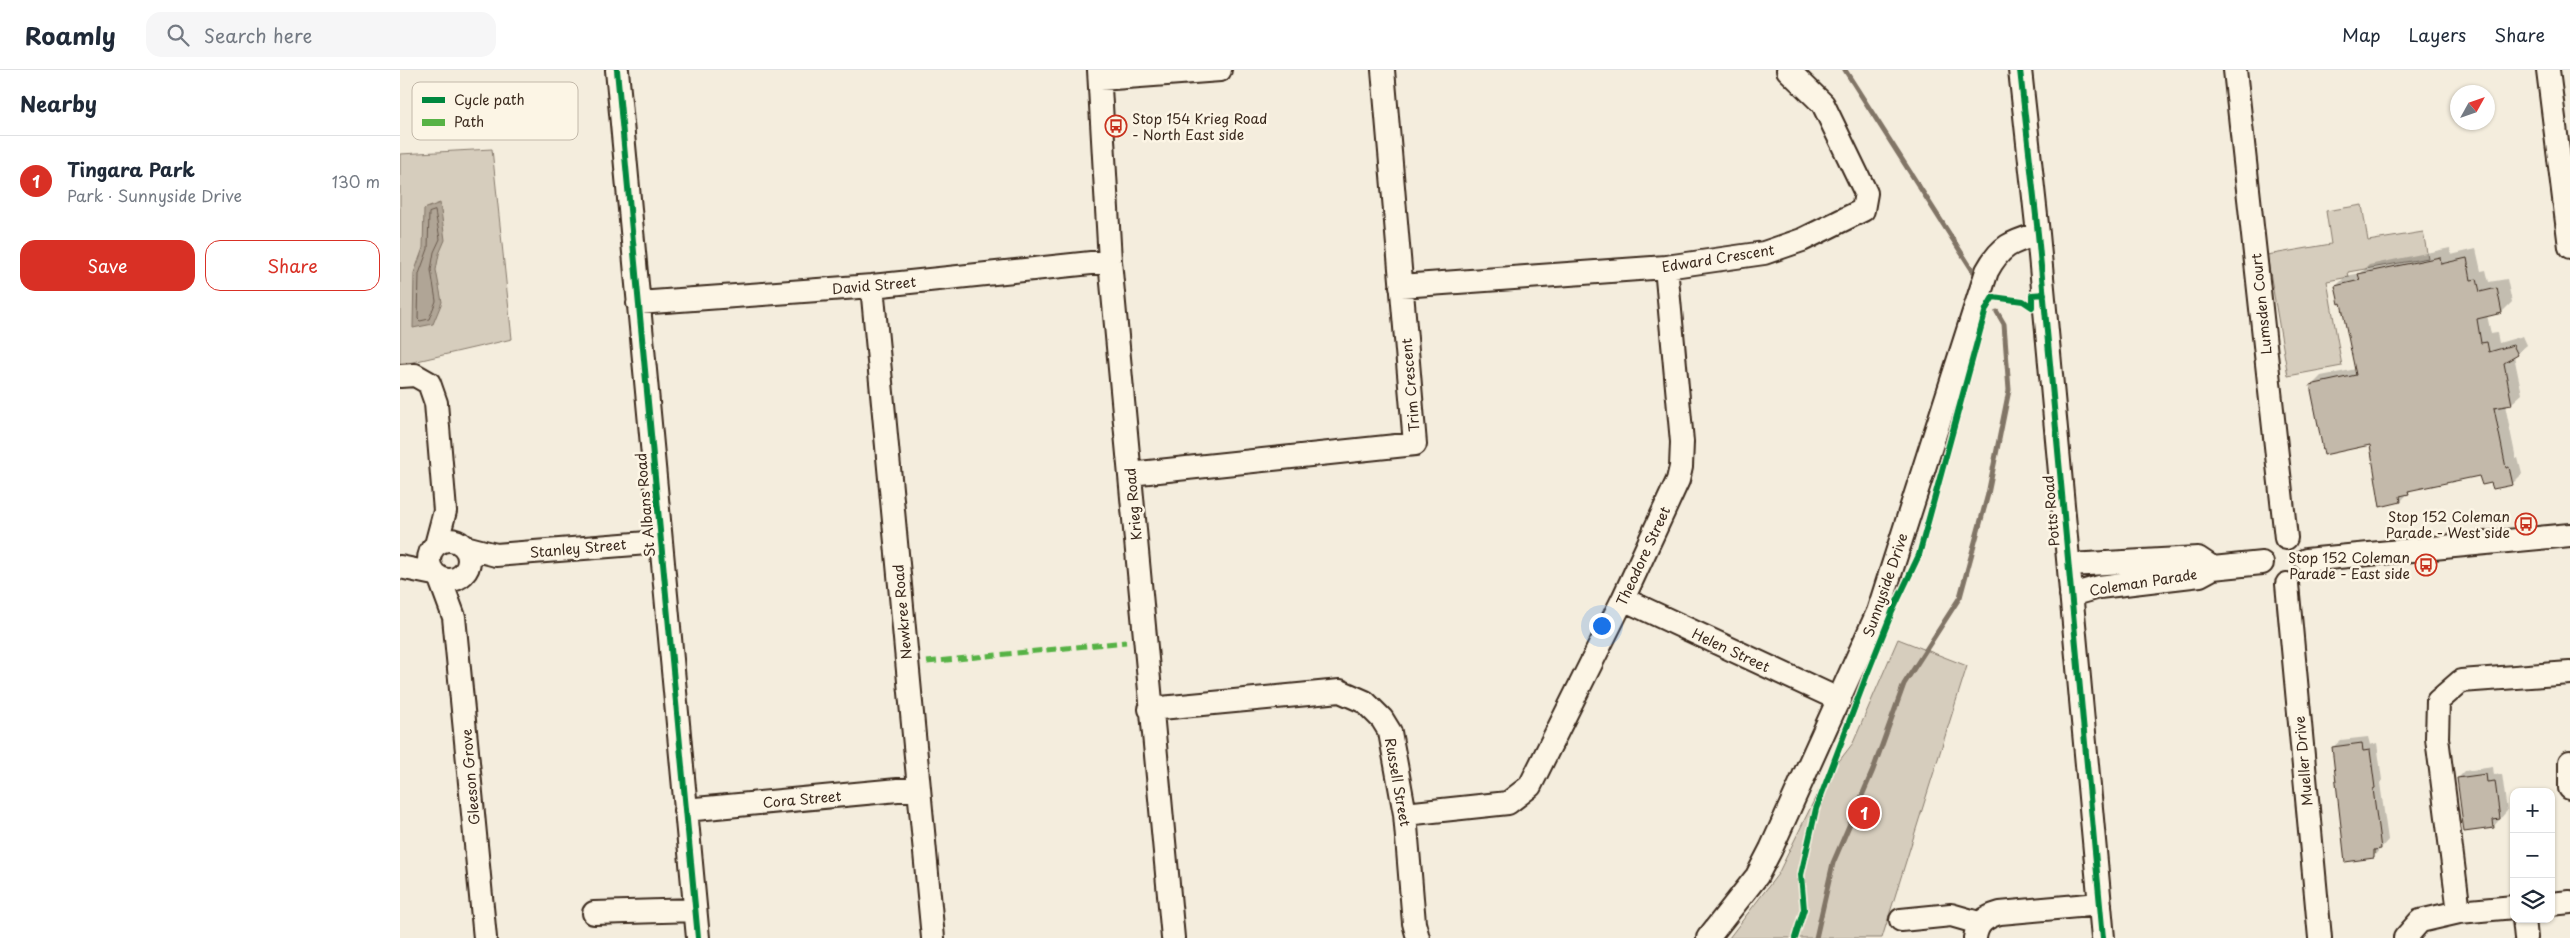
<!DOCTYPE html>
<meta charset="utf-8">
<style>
:root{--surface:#fff;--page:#f6f6f7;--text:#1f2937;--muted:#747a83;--line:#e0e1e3;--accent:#d93025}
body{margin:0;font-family:"Playpen Sans",sans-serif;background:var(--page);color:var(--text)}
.controls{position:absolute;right:15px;bottom:15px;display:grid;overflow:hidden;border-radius:10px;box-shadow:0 1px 4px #0004}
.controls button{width:45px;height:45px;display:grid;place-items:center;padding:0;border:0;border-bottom:1px solid var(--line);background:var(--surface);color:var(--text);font:25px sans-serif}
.compass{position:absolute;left:2050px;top:15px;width:45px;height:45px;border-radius:50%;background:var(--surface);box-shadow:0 1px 4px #0004;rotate:50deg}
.you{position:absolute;left:1201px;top:555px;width:18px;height:18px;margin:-12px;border:4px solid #fff;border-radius:50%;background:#1a73e8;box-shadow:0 0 0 8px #1a73e833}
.badge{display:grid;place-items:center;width:32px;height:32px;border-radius:50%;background:var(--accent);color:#fff;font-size:16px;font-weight:700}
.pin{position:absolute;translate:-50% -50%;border:2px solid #fff;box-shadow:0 1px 5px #0006}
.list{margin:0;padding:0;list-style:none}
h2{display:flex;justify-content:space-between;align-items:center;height:65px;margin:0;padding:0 20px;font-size:21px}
h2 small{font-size:16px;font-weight:400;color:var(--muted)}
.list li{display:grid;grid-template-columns:32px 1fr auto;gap:15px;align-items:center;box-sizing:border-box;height:90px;padding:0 20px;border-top:1px solid var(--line)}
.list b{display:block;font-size:19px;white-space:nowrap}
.list p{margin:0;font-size:16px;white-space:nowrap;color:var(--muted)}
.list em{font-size:16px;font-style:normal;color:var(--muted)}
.actions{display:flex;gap:10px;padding:15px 20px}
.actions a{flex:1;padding:11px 0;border:1px solid var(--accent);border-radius:15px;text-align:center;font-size:18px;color:var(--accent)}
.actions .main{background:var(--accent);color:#fff}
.icon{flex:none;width:28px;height:28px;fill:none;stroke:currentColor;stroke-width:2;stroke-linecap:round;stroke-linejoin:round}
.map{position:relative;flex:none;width:2170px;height:868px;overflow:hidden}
header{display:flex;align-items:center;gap:30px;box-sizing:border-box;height:70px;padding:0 25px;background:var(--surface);border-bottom:1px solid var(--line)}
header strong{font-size:24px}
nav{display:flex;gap:28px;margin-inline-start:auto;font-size:18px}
.search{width:350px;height:45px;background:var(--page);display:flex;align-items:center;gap:12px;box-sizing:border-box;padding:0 18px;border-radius:15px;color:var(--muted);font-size:19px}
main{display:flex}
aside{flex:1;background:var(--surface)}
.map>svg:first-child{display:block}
.green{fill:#d6cdbd;stroke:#887c6e}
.water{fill:#b0a596;stroke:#817466}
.shadow{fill:#0003}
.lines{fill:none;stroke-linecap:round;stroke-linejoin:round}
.shore{stroke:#6a5b4e;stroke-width:1}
.stream{stroke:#817466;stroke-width:5}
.building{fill:#c3b9aa;stroke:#3b2a1e}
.minor-casing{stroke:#3b2a1e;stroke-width:26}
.minor{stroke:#fcf5e5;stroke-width:22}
.quiet{stroke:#57b245;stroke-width:5;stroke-dasharray:10 5;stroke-linecap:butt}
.cycleway-casing{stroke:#fcf5e5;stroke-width:9}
.cycleway{stroke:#00873e;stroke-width:6}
.labels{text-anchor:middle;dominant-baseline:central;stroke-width:5;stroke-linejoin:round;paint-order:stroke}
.poi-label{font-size:14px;fill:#3b2a1e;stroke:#fcf5e5;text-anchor:end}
.street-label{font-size:14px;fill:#3b2a1e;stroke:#fcf5e5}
.key{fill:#fcf5e5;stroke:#c2b8a9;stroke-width:1}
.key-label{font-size:14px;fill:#3b2a1e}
</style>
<header>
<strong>Roamly</strong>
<div class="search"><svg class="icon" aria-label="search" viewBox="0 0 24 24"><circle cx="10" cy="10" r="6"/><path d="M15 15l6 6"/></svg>Search here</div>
<nav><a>Map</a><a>Layers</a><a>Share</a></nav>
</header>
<main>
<aside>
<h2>Nearby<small></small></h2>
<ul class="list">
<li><span class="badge">1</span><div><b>Tingara Park</b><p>Park · Sunnyside Drive</p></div><em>130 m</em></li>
</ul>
<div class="actions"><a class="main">Save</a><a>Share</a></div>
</aside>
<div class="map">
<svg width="2170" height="868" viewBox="0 0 2170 868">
<rect width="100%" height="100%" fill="#f4eddd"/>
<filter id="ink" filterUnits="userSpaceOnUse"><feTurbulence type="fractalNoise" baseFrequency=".02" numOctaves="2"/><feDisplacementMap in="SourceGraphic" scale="10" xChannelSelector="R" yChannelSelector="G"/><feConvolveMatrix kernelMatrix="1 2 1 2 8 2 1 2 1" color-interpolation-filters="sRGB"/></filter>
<g filter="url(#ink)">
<!-- green -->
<path class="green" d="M 92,79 L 112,269 L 0,295 L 0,84 Z
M 1962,135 L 1968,171 L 2023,162 L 2028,188 L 1948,202 L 1949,207 L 1927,211 L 1942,296 L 1888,306 L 1867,185 L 1931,174 L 1926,141 Z
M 1498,569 L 1567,596 L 1482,868 L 1329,868 L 1378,804 L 1423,712 L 1453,673 Z"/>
<!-- water -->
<path class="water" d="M 40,133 L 45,170 L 39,184 L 36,200 L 42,232 L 33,254 L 13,258 L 14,203 L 23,178 L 24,139 Z"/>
<!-- shadow -->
<path class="shadow" d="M 2050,178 L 2051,185 L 2076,179 L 2081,201 L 2086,200 L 2089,212 L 2107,209 L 2112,232 L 2102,242 L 2087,245 L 2091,264 L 2097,263 L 2099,273 L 2123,266 L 2127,275 L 2114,286 L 2122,324 L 2112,333 L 2105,335 L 2116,389 L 2118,388 L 2122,404 L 2112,414 L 2092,412 L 2080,404 L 2013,418 L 2001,431 L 1971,373 L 1911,316 L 1921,306 L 1956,299 L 1942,232 L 1936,216 L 1946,206 L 1961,203 L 1969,195 Z
M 1968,667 L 1970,675 L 1977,673 L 1982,710 L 1980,713 L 1988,770 L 1974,786 L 1946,790 L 1933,677 L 1941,670 Z
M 2093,697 L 2094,705 L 2102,704 L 2107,741 L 2093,757 L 2058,708 L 2065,701 Z"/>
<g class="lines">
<!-- shore -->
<path class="shore" d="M 35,141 L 40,169 L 34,182 L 31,200 L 36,231 L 29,249 L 20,251 L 18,249 L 19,204 L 28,179 L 29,143 Z"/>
<!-- stream -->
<path class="stream" d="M 1445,0 L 1573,201
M 1416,868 L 1433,793 L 1473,700 L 1504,614 L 1560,527 L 1588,424 L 1609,320 L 1604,254 L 1597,242"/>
</g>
<!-- building -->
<path class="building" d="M 2040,187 L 2041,194 L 2067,188 L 2071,210 L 2077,209 L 2080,222 L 2097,218 L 2102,243 L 2077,249 L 2081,273 L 2087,272 L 2089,282 L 2113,275 L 2118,285 L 2104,293 L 2112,335 L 2094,338 L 2106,398 L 2109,397 L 2113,415 L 2093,419 L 2091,413 L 2082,415 L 2079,406 L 2008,421 L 2009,424 L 2000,426 L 2001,432 L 1980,437 L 1970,375 L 1924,385 L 1910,315 L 1956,305 L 1941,233 L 1939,234 L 1935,216 L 1960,210 L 1958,204 Z
M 1962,673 L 1963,681 L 1970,680 L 1975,718 L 1973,719 L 1981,779 L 1974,780 L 1974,788 L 1945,792 L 1932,677 Z
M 2086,704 L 2087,712 L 2095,711 L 2100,749 L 2093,750 L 2094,758 L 2064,762 L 2057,708 Z"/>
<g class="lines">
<!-- minor casing -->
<g class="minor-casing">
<path id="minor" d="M 217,0 L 298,868
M 699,0 L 710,191 L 773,868
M 1620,0 L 1638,164 L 1703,868
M 1835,0 L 1886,468
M 2148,0 L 2170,177
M 700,9 L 820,0
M 472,216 L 533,868
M 1001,216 L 1266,197 L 1364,183 L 1402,170 L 1463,140 L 1466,123 L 1423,34 L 1388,0
M 238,233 L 472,216 L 710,191
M 0,306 L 15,305 L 29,313 L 36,333 L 45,441 L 36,475
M 730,404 L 1015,374 L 983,0
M29 490a20 20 0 1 1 40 0a20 20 0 1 1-40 0Z
M 65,477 L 96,485 L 260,472
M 1906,490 L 2170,465
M 1669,495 L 1798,488 L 1813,498
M 0,497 L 34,504
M 40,509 L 54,547 L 85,868
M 1887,514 L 1920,868
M 1671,525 L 1699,517 L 1800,505 L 1813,498 L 1862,493
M 1223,529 L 1440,630
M 750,639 L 940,621 L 965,632 L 982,649 L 990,662 L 1005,744 L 1014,853 L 1018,868
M 2170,692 L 2170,718
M 285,740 L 519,718
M 1005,744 L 1108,733 L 1130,716 L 1223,529 L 1278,410 L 1281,397 L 1282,372 L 1266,197
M 2151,834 L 2170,832
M 2059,842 L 2037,668 L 2038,631 L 2061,611 L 2170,603
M 194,843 L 295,840
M 2124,849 L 2126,868
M 1501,850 L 1551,845 L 1579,853
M 1308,868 L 1357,806 L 1371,779 L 1478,542 L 1587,201 C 1601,175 1612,172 1638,164
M 1575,868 C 1577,852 1586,847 1600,843 L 1700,834
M 2005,868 L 2020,851 L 2059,842 L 2114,837"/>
</g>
<!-- minor -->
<use href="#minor" class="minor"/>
<!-- quiet -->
<path class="quiet" d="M 527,592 L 726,572"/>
<!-- cycleway casing -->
<g class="cycleway-casing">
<path id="cycleway" d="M 217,0 L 298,868
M 1620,0 L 1638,164 L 1703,868
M 1395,868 L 1404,839 L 1401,805 L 1416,739 L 1468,602 L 1492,542 L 1519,485 L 1586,239 L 1593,227 L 1623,231 L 1632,237 L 1632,225 L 1644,224"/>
</g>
<!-- cycleway -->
<use href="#cycleway" class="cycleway"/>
</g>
</g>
<!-- icons -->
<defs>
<g id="bus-ring" transform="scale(1.125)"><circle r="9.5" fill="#fcf5e5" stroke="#c8321e" stroke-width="1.5"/><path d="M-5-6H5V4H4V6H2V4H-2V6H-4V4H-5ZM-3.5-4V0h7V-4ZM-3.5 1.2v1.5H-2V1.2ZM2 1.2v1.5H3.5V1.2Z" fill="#c8321e"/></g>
</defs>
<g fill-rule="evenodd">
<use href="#bus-ring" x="716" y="56"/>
<use href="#bus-ring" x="2126" y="454"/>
<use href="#bus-ring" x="2026" y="495"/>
</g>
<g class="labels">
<!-- poi labels -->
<g class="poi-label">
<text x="732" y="48" text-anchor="start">Stop 154 Krieg Road<tspan x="732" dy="16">- North East side</tspan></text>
<text x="2110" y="446">Stop 152 Coleman<tspan x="2110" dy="16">Parade - West side</tspan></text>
<text x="2010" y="487">Stop 152 Coleman<tspan x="2010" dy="16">Parade - East side</tspan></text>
</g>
<!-- street labels -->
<g class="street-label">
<text transform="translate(1318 188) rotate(-9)">Edward Crescent</text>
<text transform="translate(474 215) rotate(-5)">David Street</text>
<text transform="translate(1861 234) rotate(-96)">Lumsden Court</text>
<text transform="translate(1010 315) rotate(-95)">Trim Crescent</text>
<text transform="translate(733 434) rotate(-95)">Krieg Road</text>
<text transform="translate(245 435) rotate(-95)">St Albans Road</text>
<text transform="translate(1651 441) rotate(-95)">Potts Road</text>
<text transform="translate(178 478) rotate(-5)">Stanley Street</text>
<text transform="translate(1243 486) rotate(-65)">Theodore Street</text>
<text transform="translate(1743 512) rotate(-9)">Coleman Parade</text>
<text transform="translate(1485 515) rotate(-71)">Sunnyside Drive</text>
<text transform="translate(502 542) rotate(-95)">Newkree Road</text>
<text transform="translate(1331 580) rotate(25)">Helen Street</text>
<text transform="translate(1903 691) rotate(-95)">Mueller Drive</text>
<text transform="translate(70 707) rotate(-95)">Gleeson Grove</text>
<text transform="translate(998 712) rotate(80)">Russell Street</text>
<text transform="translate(402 729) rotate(-5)">Cora Street</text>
</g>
</g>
<!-- legend -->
<rect x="12" y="12" width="166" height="58" rx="8" class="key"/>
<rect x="22" y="27" width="23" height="6" fill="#00873e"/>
<rect x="22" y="49" width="23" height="7" fill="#57b245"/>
<g class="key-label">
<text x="54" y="35">Cycle path</text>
<text x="54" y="57">Path</text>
</g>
</svg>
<div class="controls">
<button>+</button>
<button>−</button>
<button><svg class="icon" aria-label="layers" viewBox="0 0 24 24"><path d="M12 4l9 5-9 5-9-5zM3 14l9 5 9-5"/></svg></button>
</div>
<svg class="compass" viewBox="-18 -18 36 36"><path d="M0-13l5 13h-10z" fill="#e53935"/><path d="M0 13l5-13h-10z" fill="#747a83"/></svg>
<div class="you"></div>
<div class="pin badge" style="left:1464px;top:743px">1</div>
</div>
</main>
